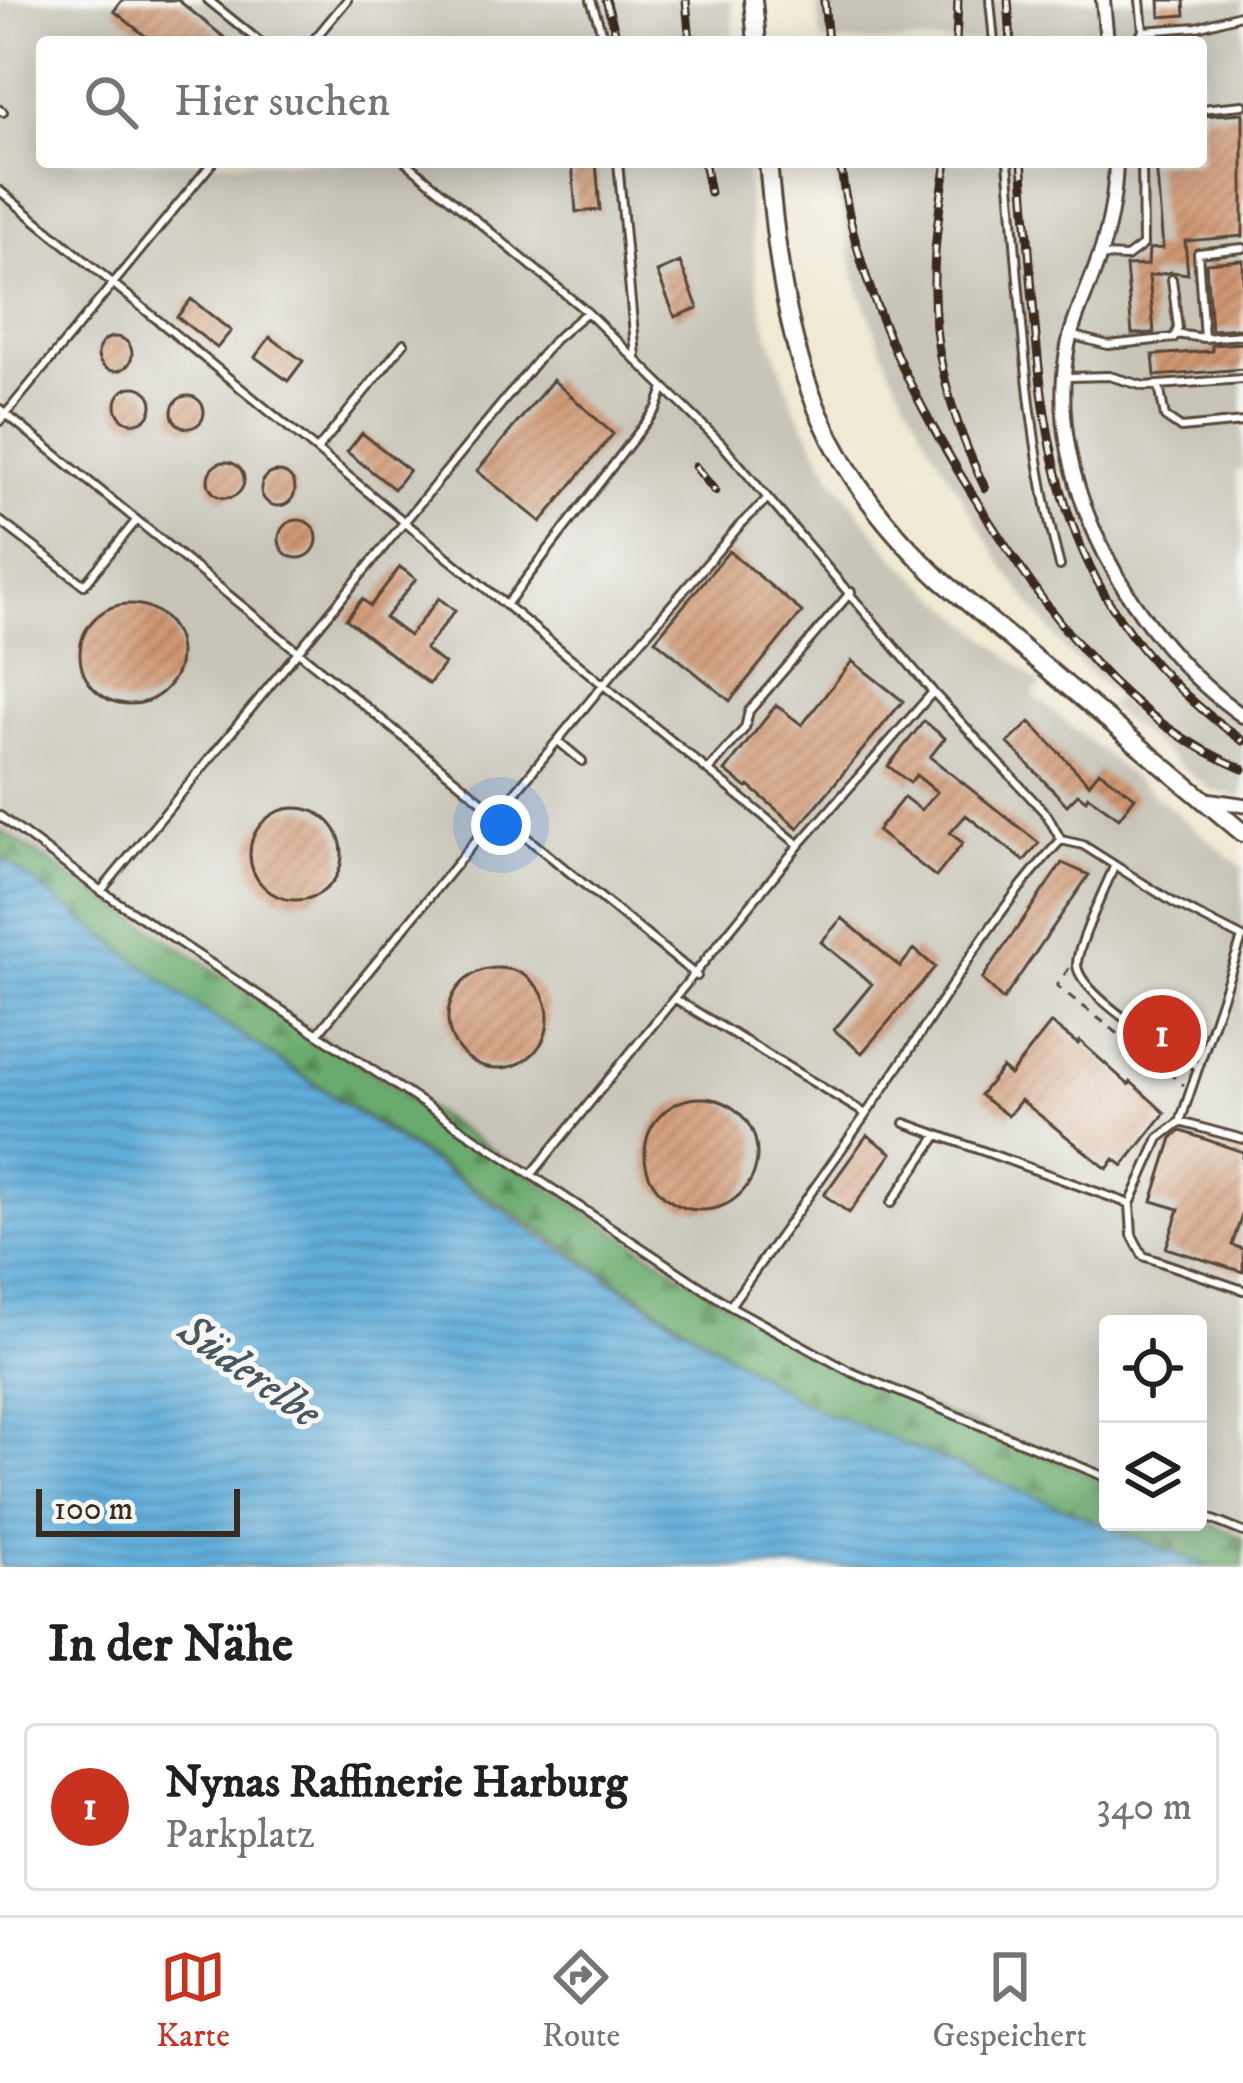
<!DOCTYPE html>
<html lang="de">
<meta charset="utf-8">
<style>
:root{--surface:#fff;--page:#f6f6f6;--text:#202124;--muted:#757577;--line:#e0e0e0;--accent:#c8321e}
body{margin:0;font-family:"IM FELL DW Pica",serif;background:var(--page);color:var(--text)}
.controls{position:absolute;right:36px;bottom:36px;display:grid;overflow:hidden;border-radius:12px;box-shadow:0 6px 30px #0003}
.controls button{width:108px;height:108px;display:grid;place-items:center;padding:0;border:0;border-bottom:3px solid var(--line);background:var(--surface);color:var(--text);font:60px sans-serif}
.scale{position:absolute;left:36px;bottom:30px;width:204px;box-sizing:border-box;padding-left:12px;border:6px solid #3b2a1e;border-top:0;font-size:33px;line-height:42px;white-space:nowrap;color:#3b2a1e;-webkit-text-stroke:9px #f6f6f2;paint-order:stroke}
.you{position:absolute;left:501px;top:825px;width:42px;height:42px;margin:-30px;border:9px solid #fff;border-radius:50%;background:#1a73e8;box-shadow:0 0 0 18px #1a73e833}
.badge{display:grid;place-items:center;width:78px;height:78px;border-radius:50%;background:var(--accent);color:#fff;font-size:39px;font-weight:700}
.pin{position:absolute;translate:-50% -50%;border:6px solid #fff;box-shadow:0 3px 12px #0006}
.list{margin:0;padding:0;list-style:none}
h2{display:flex;justify-content:space-between;align-items:center;height:156px;margin:0;padding:0 48px;font-size:51px}
h2 small{font-size:39px;font-weight:400;color:var(--muted)}
.list li{display:grid;grid-template-columns:78px 1fr auto;gap:36px;align-items:center;box-sizing:border-box;height:168px;margin:0 24px 24px;padding:0 24px;border:3px solid var(--line);border-radius:12px}
.list b{display:block;font-size:45px;white-space:nowrap}
.list p{margin:0;font-size:39px;white-space:nowrap;color:var(--muted)}
.list em{font-size:39px;font-style:normal;color:var(--muted)}
.icon{flex:none;width:66px;height:66px;fill:none;stroke:currentColor;stroke-width:2;stroke-linecap:round;stroke-linejoin:round}
.map{position:relative;flex:none;width:1243px;height:1567px;overflow:hidden}
.search{position:absolute;background:var(--surface);box-shadow:0 6px 30px #0003;left:36px;right:36px;top:36px;height:132px;display:flex;align-items:center;gap:30px;box-sizing:border-box;padding:0 42px;border-radius:12px;color:var(--muted);font-size:45px}
.sheet{height:348px;background:var(--surface)}
nav{display:flex;justify-content:space-around;align-items:center;box-sizing:border-box;height:168px;border-top:3px solid var(--line);background:var(--surface);font-size:33px;color:var(--muted)}
nav a{display:grid;justify-items:center;gap:6px}
nav .on{color:var(--accent)}
.map>svg:first-child{display:block}
.industrial{fill:#c8c4b8}
.forest{fill:url(#forest-firs);stroke:#526a46;stroke-width:3}
.water{fill:url(#water-rules);stroke:#4e6c7c;stroke-width:3}
.building{fill:url(#building-hatch)}
.lines{fill:none;stroke-linecap:round;stroke-linejoin:round}
.lane-casing{stroke:#564739;stroke-width:12}
.street-casing{stroke:#564739;stroke-width:18}
.secondary-casing{stroke:#564739;stroke-width:22}
.path{stroke:#564739;stroke-width:3;stroke-dasharray:9 9;stroke-linecap:butt}
.lane{stroke:#fff;stroke-width:6}
.street{stroke:#fff;stroke-width:12}
.secondary{stroke:#fff;stroke-width:16}
.rail-casing{stroke:#3b2a1e;stroke-width:9}
.rail{stroke:#f6f6f2;stroke-width:4.5;stroke-dasharray:14;stroke-linecap:butt}
.labels{text-anchor:middle;dominant-baseline:central;stroke-width:10;stroke-linejoin:round;paint-order:stroke}
.water-label{font-size:45px;font-style:italic;fill:#485860;stroke:#f6f6f2}
</style>
<div class="map">
<svg width="1243" height="1567" viewBox="0 0 1243 1567">
<defs>
<pattern id="forest-firs" width="22" height="20" patternUnits="userSpaceOnUse" patternTransform="scale(3)"><rect width="22" height="20" fill="#69aa6d"/><path d="M5 1l3.5 6h-7zM16 11l3.5 6h-7z" fill="#588b59"/></pattern>
<pattern id="water-rules" width="6" height="5" patternUnits="userSpaceOnUse" patternTransform="scale(3)"><rect width="6" height="5" fill="#61adda"/><path d="M0 2.5h6" fill="none" stroke="#518db0"/></pattern>
<pattern id="building-hatch" width="6" height="6" patternUnits="userSpaceOnUse" patternTransform="scale(3)"><rect width="6" height="6" fill="#d09772"/><path d="M-1 1l2-2M0 6l6-6M5 7l2-2" fill="none" stroke="#aa7b5d"/></pattern>
</defs>
<rect width="100%" height="100%" fill="#f6f6f2"/>
<filter id="ink" filterUnits="userSpaceOnUse"><feTurbulence type="fractalNoise" baseFrequency=".00833" numOctaves="2"/><feDisplacementMap in="SourceGraphic" scale="24" xChannelSelector="R" yChannelSelector="G"/><feConvolveMatrix kernelMatrix="1 2 1 2 8 2 1 2 1" color-interpolation-filters="sRGB"/></filter>
<filter id="wash" filterUnits="userSpaceOnUse"><feTurbulence type="fractalNoise" baseFrequency=".004" numOctaves="4" result="noise"/><feDisplacementMap in="SourceGraphic" scale="48" xChannelSelector="R" yChannelSelector="G"/><feGaussianBlur stdDeviation="2.7" result="paint"/><feColorMatrix in="noise" values="0 0 0 0 0 0 0 0 0 0 0 0 0 0 0 0 0 1.4 0 .05"/><feComposite in="paint" operator="in"/></filter>
<g filter="url(#wash)">
<rect width="100%" height="100%" fill="#f0e9d4"/>
<!-- industrial -->
<path class="industrial" d="M 0,0 L 731,0 L 735,42 L 42,42 L 42,162 L 745,162 L 756,276 L 764,319 L 793,404 L 834,480 L 897,560 L 1041,685 L 1033,695 L 1243,868 L 1243,1538 L 1198,1519 L 1198,1324 L 1108,1324 L 1108,1482 L 830,1366 L 772,1333 L 0,830 Z
M 817,0 L 1243,0 L 1243,469 L 1236,470 L 1243,537 L 1243,696 L 1236,720 L 1243,726 L 1243,798 L 1211,790 L 1108,707 L 1116,696 L 1067,652 L 1007,572 L 929,442 L 891,370 L 856,281 L 832,162 L 1201,162 L 1201,42 L 821,42 Z"/>
<!-- forest -->
<path class="forest" d="M 0,830 L 772,1333 L 830,1366 L 1108,1482 L 1108,1522 L 1198,1519 L 1243,1538 L 1243,1567 L 1210,1567 L 807,1405 L 188,1000 L 0,856 Z"/>
<!-- water -->
<path class="water" d="M 0,856 L 188,1000 L 543,1237 L 807,1405 L 1210,1567 L 0,1567 Z"/>
<g id="blocks">
<!-- building -->
<path class="building" d="M 122,0 L 178,0 L 230,42 L 153,42 L 114,11 Z
M 1159,0 L 1184,0 L 1185,15 L 1160,17 Z
M 1243,113 L 1243,236 L 1185,241 L 1188,274 L 1172,272 L 1149,276 L 1154,333 L 1132,334 L 1126,266 L 1148,265 L 1149,249 L 1163,248 L 1156,162 L 1201,162 L 1201,116 Z
M 572,162 L 596,162 L 600,210 L 576,212 Z
M 1243,260 L 1243,328 L 1211,330 L 1206,263 Z
M 680,262 L 698,308 L 675,317 L 657,272 Z
M 191,299 L 231,331 L 217,348 L 177,317 Z
M98 354a17 17 0 1 1 34 0a17 17 0 1 1-34 0Z
M 270,337 L 303,361 L 288,381 L 255,357 Z
M 1243,343 L 1243,369 L 1155,376 L 1153,355 L 1212,351 L 1212,345 Z
M 553,380 L 613,434 L 541,522 L 477,471 Z
M116 405a18 18 0 1 1 36 0a18 18 0 1 1-36 0Z
M172 412a16 16 0 1 1 32 0a16 16 0 1 1-32 0Z
M 362,433 L 409,470 L 394,489 L 347,452 Z
M208 480a18 18 0 1 1 36 0a18 18 0 1 1-36 0Z
M261 489a17 17 0 1 1 34 0a17 17 0 1 1-34 0Z
M279 539a19 19 0 1 1 38 0a19 19 0 1 1-38 0Z
M 729,551 L 802,612 L 730,701 L 655,640 Z
M 400,567 L 416,579 L 385,618 L 409,636 L 439,598 L 455,611 L 425,649 L 444,664 L 429,684 L 346,619 L 362,599 L 370,606 Z
M80 654a50 50 0 1 1 100 0a50 50 0 1 1-100 0Z
M 852,661 L 903,701 L 798,828 L 749,786 L 747,788 L 725,771 L 776,705 L 802,725 Z
M 924,721 L 945,738 L 930,757 L 1039,843 L 1024,861 L 966,815 L 950,833 L 963,843 L 936,877 L 877,831 L 904,797 L 921,810 L 937,792 L 916,775 L 910,783 L 888,766 Z
M 1030,722 L 1089,784 L 1099,771 L 1135,797 L 1119,818 L 1088,796 L 1086,800 L 1078,794 L 1067,805 L 1008,743 Z
M250 854a46 46 0 1 1 92 0a46 46 0 1 1-92 0Z
M 1062,863 L 1089,875 L 1003,1000 L 982,979 Z
M 842,918 L 900,967 L 914,949 L 935,967 L 862,1053 L 834,1030 L 872,984 L 821,942 Z
M448 1018a50 50 0 1 1 100 0a50 50 0 1 1-100 0Z
M 1051,1023 L 1078,1044 L 1080,1041 L 1129,1085 L 1131,1082 L 1165,1113 L 1123,1166 L 1114,1159 L 1107,1169 L 1021,1100 L 1008,1116 L 980,1095 L 1002,1068 L 1010,1075 Z
M645 1154a56 56 0 1 1 112 0a56 56 0 1 1-112 0Z
M 1181,1131 L 1243,1152 L 1243,1212 L 1232,1245 L 1243,1249 L 1243,1272 L 1166,1248 L 1179,1209 L 1152,1201 L 1172,1138 Z
M 867,1135 L 892,1153 L 849,1213 L 824,1195 Z"/>
</g>
</g>
<g filter="url(#ink)">
<use href="#blocks" fill-opacity="0" stroke="#564739" stroke-width="3"/>
<g class="lines">
<!-- lane casing -->
<g class="lane-casing">
<path id="lane" d="M 208,0 L 260,42
M 591,0 L 605,42
M 990,0 L 994,42
M 1143,31 L 1197,27 L 1243,14
M 312,42 L 347,0
M 1136,42 L 1143,31 L 1140,0
M 1201,109 L 1243,105
M 0,110 L 3,112
M 406,162 L 587,312 L 721,443 L 933,692 L 1047,815 L 1061,840 L 1083,845 L 1174,903 L 1243,938
M 618,162 L 636,356
M 1008,162 C 1021,297 1025,434 1060,566
M 0,191 L 799,845
M 1103,256 L 1127,257 L 1143,245 L 1142,162
M 1176,334 L 1204,338 L 1243,335
M 1074,336 L 1108,345 L 1174,338 L 1178,328 L 1172,279
M 1204,338 L 1198,253 L 1243,248
M 1068,377 L 1109,376 L 1144,386 L 1243,379
M 1159,386 L 1165,417 L 1181,428 L 1243,422
M 0,409 L 697,976
M 0,421 L 213,162
M 317,450 L 404,343
M 0,521 L 84,585 L 136,521
M 506,605 L 657,408 L 664,388
M 558,741 L 582,761
M 708,771 L 745,728 L 749,711 L 851,592
M 0,816 L 101,891 L 730,1306 L 851,1372 L 1108,1478
M 1114,867 C 1106,886 1077,946 1077,964 C 1077,994 1172,1051 1197,1066
M 101,891 L 554,340 L 587,312
M 677,1000 L 866,1114
M 318,1033 L 603,685 L 740,525 L 767,499
M 1180,1122 L 1243,1139
M 905,1123 L 1130,1204 L 1132,1235 L 1143,1256 L 1243,1290
M 531,1175 L 799,845 L 933,692
M 891,1203 L 938,1135
M 1130,1204 L 1159,1138 L 1180,1122 L 1242,938
M 730,1306 C 789,1223 849,1141 905,1057 C 954,983 1000,904 1061,840
M 1198,1514 L 1243,1532"/>
</g>
<!-- street casing -->
<g class="street-casing">
<path id="street" d="M 1103,0 L 1107,42
M 1116,162 C 1115,198 1108,235 1095,269 C 1086,295 1073,319 1068,346 C 1041,481 1135,642 1243,716
M 1209,800 L 1243,805"/>
</g>
<!-- secondary casing -->
<g class="secondary-casing">
<path id="secondary" d="M 753,0 L 757,42
M 768,162 C 784,338 805,453 940,579 L 1243,833"/>
</g>
<!-- path -->
<path class="path" d="M 1069,968 L 1057,986 L 1184,1085"/>
<!-- lane -->
<use href="#lane" class="lane"/>
<!-- street -->
<use href="#street" class="street"/>
<!-- secondary -->
<use href="#secondary" class="secondary"/>
<!-- rail casing -->
<g class="rail-casing">
<path id="rail" d="M 606,0 L 618,42
M 686,0 L 690,42
M 824,0 L 828,42
M 1008,0 L 1011,42
M 956,42 L 958,0
M 704,162 L 710,193
M 840,162 C 856,291 917,408 986,516 C 1054,621 1122,719 1243,769
M 947,162 C 924,288 928,371 985,488
M 1022,162 C 1044,400 1026,587 1243,741
M 695,466 L 715,491"/>
</g>
<!-- rail -->
<use href="#rail" class="rail"/>
</g>
</g>
<g class="labels">
<!-- water labels -->
<g class="water-label">
<text transform="translate(249 1372) rotate(35)">Süderelbe</text>
</g>
</g>
</svg>
<div class="controls">
<button><svg class="icon" aria-label="locate" viewBox="0 0 24 24"><circle cx="12" cy="12" r="6"/><path d="M12 2v4M12 18v4M2 12h4M18 12h4"/></svg></button>
<button><svg class="icon" aria-label="layers" viewBox="0 0 24 24"><path d="M12 4l9 5-9 5-9-5zM3 14l9 5 9-5"/></svg></button>
</div>
<div class="scale">100 m</div>
<div class="you"></div>
<div class="pin badge" style="left:1162px;top:1034px">1</div>
<div class="search"><svg class="icon" aria-label="search" viewBox="0 0 24 24"><circle cx="10" cy="10" r="6"/><path d="M15 15l6 6"/></svg>Hier suchen</div>
</div>
<section class="sheet">
<h2>In der Nähe<small></small></h2>
<ul class="list">
<li><span class="badge">1</span><div><b>Nynas Raffinerie Harburg</b><p>Parkplatz</p></div><em>340 m</em></li>
</ul>
</section>
<nav>
<a class="on"><svg class="icon" aria-label="map" viewBox="0 0 24 24"><path d="M3 6l6-2 6 2 6-2v14l-6 2-6-2-6 2zM9 4v14M15 6v14"/></svg>Karte</a>
<a><svg class="icon" aria-label="directions" viewBox="0 0 24 24"><path d="M12 3l9 9-9 9-9-9zM9 14v-3h6M13 9l2 2-2 2"/></svg>Route</a>
<a><svg class="icon" aria-label="saved" viewBox="0 0 24 24"><path d="M7 4h10v16l-5-4-5 4z"/></svg>Gespeichert</a>
</nav>
